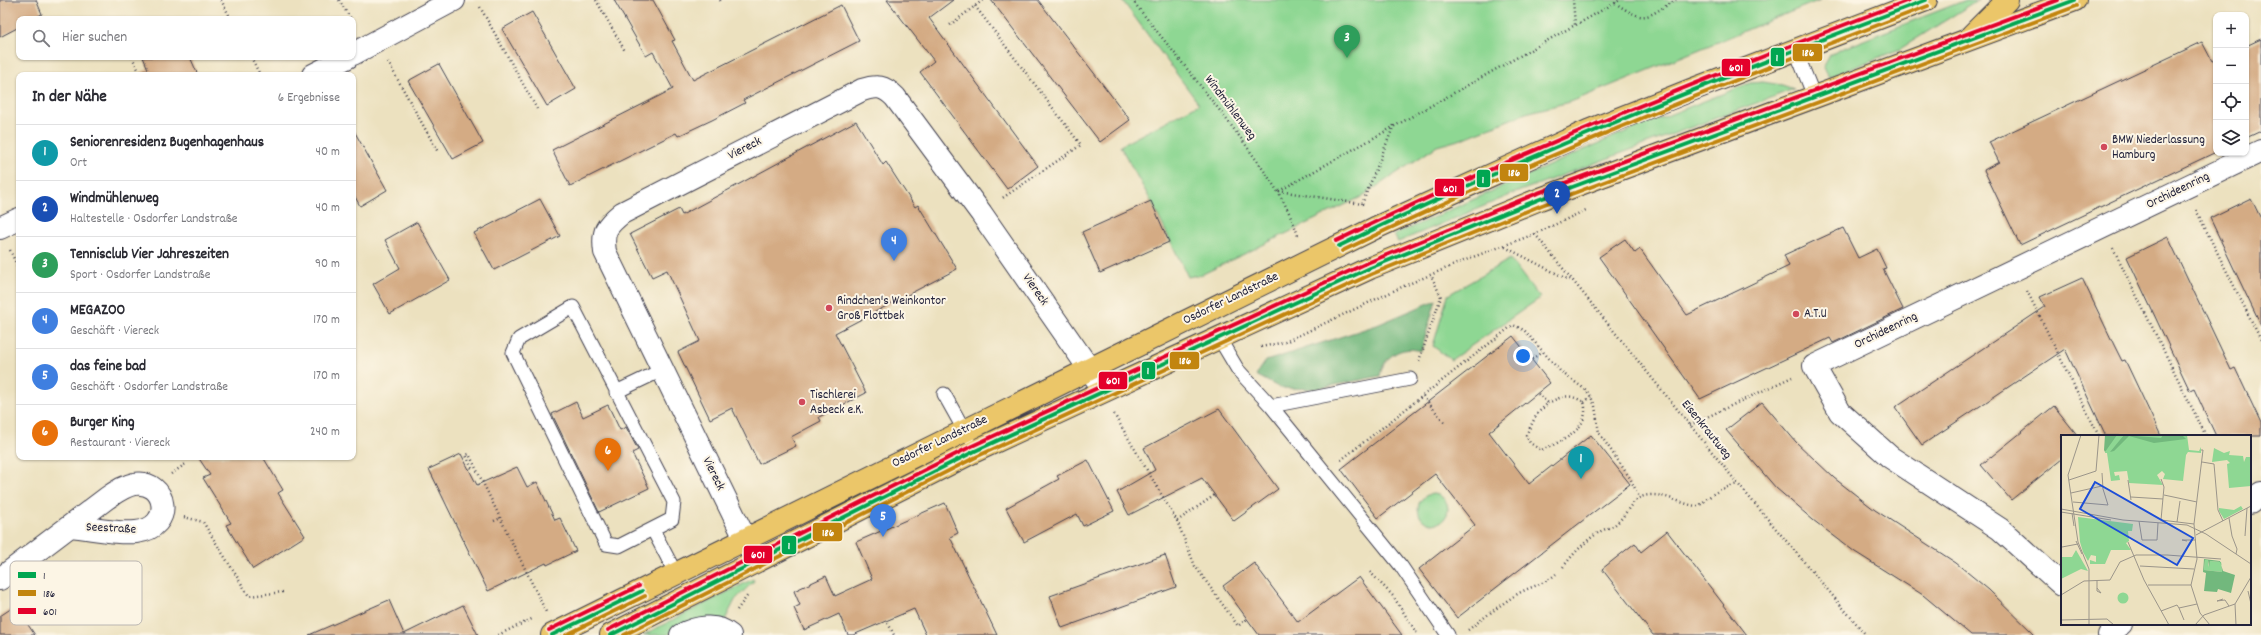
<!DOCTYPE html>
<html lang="de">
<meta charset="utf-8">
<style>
:root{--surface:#fff;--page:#f7f7f7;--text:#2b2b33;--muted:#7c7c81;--line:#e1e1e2;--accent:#d93025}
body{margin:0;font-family:Dekko,sans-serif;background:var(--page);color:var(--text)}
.controls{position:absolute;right:12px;top:12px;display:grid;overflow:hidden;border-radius:8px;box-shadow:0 1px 3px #0004}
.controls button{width:36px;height:36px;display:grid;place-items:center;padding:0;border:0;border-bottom:1px solid var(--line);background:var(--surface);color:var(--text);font:20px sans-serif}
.you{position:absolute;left:1523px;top:356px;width:14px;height:14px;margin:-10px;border:3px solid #fff;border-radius:50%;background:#1a73e8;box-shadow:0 0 0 6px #1a73e833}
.badge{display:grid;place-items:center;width:26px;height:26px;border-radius:50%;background:var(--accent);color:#fff;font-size:13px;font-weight:700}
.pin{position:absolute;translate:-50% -33px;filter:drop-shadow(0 1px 2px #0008)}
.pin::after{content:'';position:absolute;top:21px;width:14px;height:12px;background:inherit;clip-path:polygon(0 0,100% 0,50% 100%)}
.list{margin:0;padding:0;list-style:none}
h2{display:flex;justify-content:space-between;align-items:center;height:52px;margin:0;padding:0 16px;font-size:17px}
h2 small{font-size:13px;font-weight:400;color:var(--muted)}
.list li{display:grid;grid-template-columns:26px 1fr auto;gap:12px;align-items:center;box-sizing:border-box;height:56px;padding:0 16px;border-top:1px solid var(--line)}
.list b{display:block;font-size:15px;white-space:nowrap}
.list p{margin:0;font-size:13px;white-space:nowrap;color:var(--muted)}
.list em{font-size:13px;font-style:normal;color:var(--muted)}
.icon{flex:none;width:22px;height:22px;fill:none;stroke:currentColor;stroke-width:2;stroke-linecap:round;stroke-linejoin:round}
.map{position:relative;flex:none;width:2261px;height:635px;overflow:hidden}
.search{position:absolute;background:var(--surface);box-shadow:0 1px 3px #0004;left:16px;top:16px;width:340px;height:44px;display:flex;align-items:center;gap:10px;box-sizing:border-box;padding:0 14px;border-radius:8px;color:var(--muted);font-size:15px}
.panel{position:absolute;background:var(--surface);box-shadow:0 1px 3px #0004;left:16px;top:72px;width:340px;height:388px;border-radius:8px}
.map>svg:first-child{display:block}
.green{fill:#8ed793;stroke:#587c67}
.forest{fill:#72b87d;stroke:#4a6d5c}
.building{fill:#d4ab84}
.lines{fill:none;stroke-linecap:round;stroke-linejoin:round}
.service-casing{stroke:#403f4f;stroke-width:15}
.minor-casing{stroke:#403f4f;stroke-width:24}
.primary-casing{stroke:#403f4f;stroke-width:24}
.path{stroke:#403f4f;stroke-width:2.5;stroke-dasharray:1 3;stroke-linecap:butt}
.service{stroke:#fff;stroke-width:13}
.minor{stroke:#fff;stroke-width:22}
.primary{stroke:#ebc669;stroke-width:22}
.bus-1-casing{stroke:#fcf5e5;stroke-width:7}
.bus-2-casing{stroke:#fcf5e5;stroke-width:7}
.bus-3-casing{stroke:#fcf5e5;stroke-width:7}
.bus-1{stroke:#00a651;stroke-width:4}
.bus-2{stroke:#c2850f;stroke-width:4}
.bus-3{stroke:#e4002b;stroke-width:4}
.poi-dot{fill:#d1495b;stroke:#fcf5e5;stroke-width:1.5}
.labels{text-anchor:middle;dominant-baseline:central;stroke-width:4;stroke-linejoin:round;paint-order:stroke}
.street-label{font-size:13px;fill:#22223b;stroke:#fcf5e5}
.poi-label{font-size:13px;fill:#22223b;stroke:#fcf5e5;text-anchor:start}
.inset-road{fill:none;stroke:#9b958a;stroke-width:1}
.view{fill:#1d4ed8;fill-opacity:0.15;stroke:#1d4ed8;stroke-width:2}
.inset-edge{fill:none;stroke:#22223b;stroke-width:2}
.key{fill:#fcf5e5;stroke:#bbb6b2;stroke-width:1}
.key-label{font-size:11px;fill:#22223b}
.line-badge{stroke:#fcf5e5;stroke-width:1.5}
.badge-label{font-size:11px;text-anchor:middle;font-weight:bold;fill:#fff}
</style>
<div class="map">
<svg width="2261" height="635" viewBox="0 0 2261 635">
<rect width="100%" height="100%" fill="#fcf5e5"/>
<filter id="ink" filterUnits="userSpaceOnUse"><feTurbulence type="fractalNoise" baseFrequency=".025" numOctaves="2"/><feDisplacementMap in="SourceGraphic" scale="8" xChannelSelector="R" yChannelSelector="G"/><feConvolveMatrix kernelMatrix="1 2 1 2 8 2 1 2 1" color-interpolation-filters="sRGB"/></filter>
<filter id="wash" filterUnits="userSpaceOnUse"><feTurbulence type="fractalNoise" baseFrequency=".012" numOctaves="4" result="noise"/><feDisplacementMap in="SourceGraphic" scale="16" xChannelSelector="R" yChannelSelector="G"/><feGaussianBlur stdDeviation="0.9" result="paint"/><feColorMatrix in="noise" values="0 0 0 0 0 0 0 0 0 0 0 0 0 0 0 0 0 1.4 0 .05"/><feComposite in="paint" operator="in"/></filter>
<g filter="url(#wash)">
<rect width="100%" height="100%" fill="#ece1bf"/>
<!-- green -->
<path class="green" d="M 1122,0 L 1820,0 L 1573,101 L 1526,113 L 1462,139 L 1437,146 L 1361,197 L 1203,274 L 1188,277 L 1151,201 L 1120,146 L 1199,104 Z
M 1966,0 L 1978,0 L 1900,49 L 1829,77 L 1823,68 L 1830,55 L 1841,49 Z
M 1763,82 L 1782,85 L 1794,89 L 1520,191 L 1398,242 L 1394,235 L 1613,137 L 1750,83 Z
M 1510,259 L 1540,298 L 1451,360 L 1433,346 L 1448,295 Z
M1418 509a15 15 0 1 1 30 0a15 15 0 1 1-30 0Z
M 753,579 L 754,581 L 735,600 L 725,620 L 696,620 L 667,635 L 643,635 Z"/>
<!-- forest -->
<path class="forest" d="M 1436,300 L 1421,351 C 1402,345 1383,356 1380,376 L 1315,389 L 1280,388 L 1256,375 L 1266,361 L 1377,325 Z"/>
<g id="blocks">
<!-- building -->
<path class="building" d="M 0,0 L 36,0 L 42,14 L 33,19 L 19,19 L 19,27 L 0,37 Z
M 614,0 L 653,0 L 675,40 L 672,41 L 693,80 L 841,5 L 859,41 L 743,100 L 745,103 L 712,120 L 678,136 L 676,133 L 570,186 L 552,150 L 673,89 L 653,52 L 646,56 Z
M 887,0 L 953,0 L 929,18 L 1038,166 L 1007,189 L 920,72 L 934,61 Z
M 991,0 L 1038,0 L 1130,120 L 1100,142 Z
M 532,12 L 576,89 L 547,106 L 502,29 Z
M 2261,39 L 2261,131 L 2246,138 L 2246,46 Z
M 2202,42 L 2212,61 L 2216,60 L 2216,152 L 2020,245 L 1984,170 L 1999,162 L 1989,142 Z
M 143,57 L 190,57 L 198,75 L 136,75 L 148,69 Z
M 439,64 L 483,143 L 453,159 L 408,81 Z
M 856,121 L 883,165 L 886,162 L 915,207 L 918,205 L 957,269 L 835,333 L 866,393 L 819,417 L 821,421 L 791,437 L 796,446 L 759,464 L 732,408 L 710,419 L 678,352 L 700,341 L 667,270 L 652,277 L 630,234 L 679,209 L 682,215 Z
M 353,129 L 387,190 L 360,206 L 353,193 Z
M 2251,198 L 2261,219 L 2261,326 L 2210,218 Z
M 540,199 L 560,236 L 494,270 L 474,233 Z
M 1151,201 L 1169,242 L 1100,273 L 1082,232 Z
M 417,222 L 450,280 L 390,314 L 373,284 L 400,268 L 385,240 Z
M 1843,228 L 1858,258 L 1877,249 L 1886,268 L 1883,269 L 1903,309 L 1833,343 L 1830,338 L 1700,399 L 1599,257 L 1625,239 L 1635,253 L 1640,249 L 1687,315 L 1789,266 L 1784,255 Z
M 2168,237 L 2231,370 L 2235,368 L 2261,423 L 2261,436 L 2216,436 L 2194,389 L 2190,391 L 2127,257 Z
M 2082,278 L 2114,345 L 2122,361 L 2125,360 L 2161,436 L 2106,436 L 2065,349 L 1922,445 L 1895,407 L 2045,307 L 2040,297 Z
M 1513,336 L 1550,383 L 1489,432 L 1529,484 L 1591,435 L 1630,484 L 1457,618 L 1419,569 L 1475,525 L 1435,474 L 1378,518 L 1341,469 Z
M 576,402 L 583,417 L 608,405 L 620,430 L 626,427 L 638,450 L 632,453 L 649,488 L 599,512 L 552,414 Z
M 1762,402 L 1796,442 L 1834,478 L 1875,510 L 1956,563 L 1989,590 L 2035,635 L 1971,635 L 1923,595 L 1855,552 L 1813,520 L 1776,488 L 1726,430 Z
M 2054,406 L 2078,436 L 2062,436 L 2062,459 L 2011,500 L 1981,465 Z
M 1219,409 L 1278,489 L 1234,521 L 1202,478 L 1129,515 L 1117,492 L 1155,470 L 1144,448 Z
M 461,454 L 477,485 L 517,467 L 527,487 L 537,482 L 555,520 L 560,518 L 576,551 L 547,565 L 546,563 L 488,591 L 429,469 Z
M 198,457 L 263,457 L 283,490 L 278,493 L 305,536 L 253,569 L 226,525 L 231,523 L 203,478 L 210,475 Z
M 1088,460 L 1114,511 L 1083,526 L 1077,514 L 1024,542 L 1006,508 L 1059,479 L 1057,476 Z
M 945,503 L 958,533 L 950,537 L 997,635 L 926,635 L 914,609 L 853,635 L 848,635 L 839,614 L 804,630 L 794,608 L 800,605 L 794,591 L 826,576 L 835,596 L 872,579 L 856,542 Z
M 1667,531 L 1747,635 L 1653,635 L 1602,569 L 1635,543 L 1641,552 Z
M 1165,555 L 1176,587 L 1062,628 L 1050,596 Z
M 1254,563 L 1298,622 L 1359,577 L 1402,635 L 1259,635 L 1223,586 Z
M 389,600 L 404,634 L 463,605 L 478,635 L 309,635 Z
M 15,606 L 35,635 L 0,635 L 0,616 Z"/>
</g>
</g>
<g filter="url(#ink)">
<use href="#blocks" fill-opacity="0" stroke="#403f4f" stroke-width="1"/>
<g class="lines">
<!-- service casing -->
<g class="service-casing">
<path id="service" d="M 1795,49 L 1814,96
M 573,307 L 674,502 L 672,519 L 619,546 L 606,544 L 513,353 L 519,339 Z
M 1219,338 L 1238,370 L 1271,406 L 1410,379
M 616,392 L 662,370
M 944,394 L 968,437
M 1271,406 L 1401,566 L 1448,635
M 653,530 L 676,574"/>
</g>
<!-- minor casing -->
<g class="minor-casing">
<path id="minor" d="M 353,54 L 454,0
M 313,75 L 348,57
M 0,228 L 19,219
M 2250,503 L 2261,493
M 756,561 L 605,252 C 602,231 606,226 622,213 L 862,90 C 877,85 884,86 895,97 L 981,213 L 1104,390
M 0,579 L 107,498 C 116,492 124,486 134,484 C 167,479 176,528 136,532 C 115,534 92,528 71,526
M 2062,585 L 2000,529 L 1890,457 L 1840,412 L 1814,366 L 2261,151
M 681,635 C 696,627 716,623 730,635
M 2109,635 L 2121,624"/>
</g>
<!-- primary casing -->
<g class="primary-casing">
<path id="primary" d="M 1972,35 L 2007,0
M 552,635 L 1375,228 L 1588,131 L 1691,90 L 1926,0
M 611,635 L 975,451 L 1370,268 L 1540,199 L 2075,0"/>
</g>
<!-- path -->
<path class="path" d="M 221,0 L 231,19
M 339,0 L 351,19
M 596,0 L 625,51
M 720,0 L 722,3
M 1132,0 C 1170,48 1209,95 1245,144 C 1266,174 1287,200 1298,236
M 1615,3 C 1647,24 1644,18 1676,0
M 975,6 L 1081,145 L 1001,199
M 480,7 L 537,109
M 950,25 L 983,0
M 1576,25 L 1620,0
M 132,57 L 141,75
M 251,57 L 260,75
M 388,62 L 438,152
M 1279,191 L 1575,25 L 1573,0
M 1279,191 L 1362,204 L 1394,125
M 2196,210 L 2261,340
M 1535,234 L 1738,484 L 1866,635
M 1505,247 L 1571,281
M 2113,248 L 2206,436
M 10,250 L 19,270
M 2027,291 L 2099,436
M 1261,347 L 1285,342 L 1404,286 L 1473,257 L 1535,234 L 1588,209
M 1532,359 L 1542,352
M 1419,361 L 1441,297 L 1431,275
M 1538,394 L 1548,403 L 1537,414 L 1526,435 L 1530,443 L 1541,450 C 1561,442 1591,430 1584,402 C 1568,393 1563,396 1548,403
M 1423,396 L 1444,422
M 1584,402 L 1591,397
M 1114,414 L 1177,521 L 1195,566 L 1238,626 L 1247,619
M 1690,425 L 1792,377
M 1341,460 L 1513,325 L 1524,330 L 1561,372 L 1586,390 L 1591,397 L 1595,406 L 1599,433 L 1630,478 L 1639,497
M 469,470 L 472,469 L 466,455 L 469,454 L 546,612
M 171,474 L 187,463
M 184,517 L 203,522 L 249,596 L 283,592
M 494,521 L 501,518
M 1177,521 L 1215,495
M 1563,567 C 1574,553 1586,540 1601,531 C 1605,529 1609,528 1613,526 C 1629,516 1629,495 1652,495 C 1670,495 1684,506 1699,506 C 1711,494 1721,488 1738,484
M 1370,572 L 1393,596 L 1418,635
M 737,610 L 748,595
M 888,623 L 894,635
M 1468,630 C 1485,617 1501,604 1519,593 C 1532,586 1545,584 1556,574
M 498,635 L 534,618"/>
<!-- service -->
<use href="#service" class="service"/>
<!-- minor -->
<use href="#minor" class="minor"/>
<!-- primary -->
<use href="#primary" class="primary"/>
<!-- bus-1 casing -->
<g class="bus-1-casing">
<path id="bus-1" d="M 1339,246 C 1530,153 1727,75 1926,0
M 552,635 L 642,591
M 611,635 L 975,451 L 1370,268 L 1540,199 L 2075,0"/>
</g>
<!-- bus-2 casing -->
<g class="bus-2-casing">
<path id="bus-2" d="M 1342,251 C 1533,159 1730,81 1928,6
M 566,635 L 645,596
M 624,635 L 978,456 L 1372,274 L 1542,205 L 2077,6"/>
</g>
<!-- bus-3 casing -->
<g class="bus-3-casing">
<path id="bus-3" d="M 1336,241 C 1523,150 1715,74 1909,0
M 549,630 L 639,586
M 608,630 L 972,446 L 1367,263 L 1538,193 L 2058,0"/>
</g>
<!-- bus-1 -->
<use href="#bus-1" class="bus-1"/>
<!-- bus-2 -->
<use href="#bus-2" class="bus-2"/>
<!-- bus-3 -->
<use href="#bus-3" class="bus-3"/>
</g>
</g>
<!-- markers -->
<g class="poi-dot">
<circle cx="2104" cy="147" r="4"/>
<circle cx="829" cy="308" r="4"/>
<circle cx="1796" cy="314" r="4"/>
<circle cx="802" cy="402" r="4"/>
</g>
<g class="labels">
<!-- street labels -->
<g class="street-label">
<text transform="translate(1230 108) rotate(53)">Windmühlenweg</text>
<text transform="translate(745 149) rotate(-27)">Viereck</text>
<text transform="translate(2178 191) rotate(-26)">Orchideenring</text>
<text transform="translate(1035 290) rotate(55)">Viereck</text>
<text transform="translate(1231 299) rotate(-26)">Osdorfer Landstraße</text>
<text transform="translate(1886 331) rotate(-26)">Orchideenring</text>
<text transform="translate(1706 430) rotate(51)">Eisenkrautweg</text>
<text transform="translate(940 442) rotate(-26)">Osdorfer Landstraße</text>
<text transform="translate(713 474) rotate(64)">Viereck</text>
<text transform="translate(111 529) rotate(3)">Seestraße</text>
</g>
<!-- poi labels -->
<g class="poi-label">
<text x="2112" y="140">BMW Niederlassung<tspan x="2112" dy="15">Hamburg</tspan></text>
<text x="837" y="301">Rindchen's Weinkontor<tspan x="837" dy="15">Groß Flottbek</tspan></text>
<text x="1804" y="314">A.T.U</text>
<text x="810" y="395">Tischlerei<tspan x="810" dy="15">Asbeck e.K.</tspan></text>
</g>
</g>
<!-- overview -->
<g transform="translate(2061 435)">
<rect width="190" height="190" fill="#ece1bf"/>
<path d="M 46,0 L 126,0 L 128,15 L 138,16 L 140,12 L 140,18 L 127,17 L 125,20 L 122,46 L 102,44 L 104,39 L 101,36 L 96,40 L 102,50 L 68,48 L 66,36 L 53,37 L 54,41 L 58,40 L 59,45 L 50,46 L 46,18 L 44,18 ZM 153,13 L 163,18 L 169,16 L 168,20 L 182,21 L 183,27 L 185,22 L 190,22 L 190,51 L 168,53 L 166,29 L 169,28 L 166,25 L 151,27 ZM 180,71 L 182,74 L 163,84 L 158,76 L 158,73 L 173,75 ZM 17,82 L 72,89 L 71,96 L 67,96 L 68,106 L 65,108 L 70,115 L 50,115 L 44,129 L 29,129 L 29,125 L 35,127 L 35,121 L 30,120 L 27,126 L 22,117 L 19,107 ZM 15,115 L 27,136 L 20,134 L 0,144 L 0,122 L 11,122 ZM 144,125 L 147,125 L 147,132 L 149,126 L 160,127 L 161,137 L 143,135 ZM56.5 163a5.5 5.5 0 1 1 11 0a5.5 5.5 0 1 1-11 0Z" fill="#8ed793"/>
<path d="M 44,0 L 56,0 L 44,17 L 43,15 ZM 63,0 L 100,3 L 102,0 L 121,0 L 125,4 L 93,8 L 68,1 L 53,16 L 49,17 ZM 143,124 L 159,126 L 162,136 L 174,140 L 170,158 L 157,154 L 156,157 L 143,156 L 145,138 L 142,137 ZM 144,125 L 147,125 L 148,132 L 149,126 L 160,127 L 161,137 L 143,135 Z" fill="#72b87d" fill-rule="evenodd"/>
<path class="inset-road" d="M 20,0 L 7,40 L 17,107 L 28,134 L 28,190M 140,15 L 142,15 L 133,89 L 136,124 L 130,150 L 139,178 L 149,190M 141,27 L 153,29 L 157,75 L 162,86M 100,44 L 103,52 L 100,85 L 133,89M 8,45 L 35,36 L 38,0M 67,45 L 70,65M 10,58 L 41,51M 103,60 L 136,67M 70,62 L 102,64M 12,67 L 47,70 L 42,54 L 41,38M 0,74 L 62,85 L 126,90 L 145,99 L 190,129M 0,77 L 50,85M 11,78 L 13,91M 168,83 L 171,101 L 176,114 L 175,119M 78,86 L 81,105 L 96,105 L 97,88M 116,87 L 119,66M 135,100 L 190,71M 184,101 L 186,73M 15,106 L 21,119M 126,106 L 121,105 L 135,105M 67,107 L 83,145 L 108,190M 1,112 L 17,109M 79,131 L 133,134M 87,150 L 130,150M 36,153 L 40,158 L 36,156 L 36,145M 187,156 L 190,169M 0,160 L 23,146 L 49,145 L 59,127 L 75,120 L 106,120 L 160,124M 162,164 L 156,166 L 164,165 L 168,171M 118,173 L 123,185M 100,176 L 116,170 L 118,173 L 136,169M 0,185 L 46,184 L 53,190M 134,190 L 143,180 L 174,169M 175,190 L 174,169 L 190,142"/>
<path class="view" d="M 34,47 L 132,103 L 116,130 L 19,74 Z"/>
<rect width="190" height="190" class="inset-edge"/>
</g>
<!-- legend -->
<rect x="10" y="561" width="132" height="64" rx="6" class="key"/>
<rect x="18" y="572" width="18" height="6" fill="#00a651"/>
<rect x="18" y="590" width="18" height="6" fill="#c2850f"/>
<rect x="18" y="608" width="18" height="6" fill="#e4002b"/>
<g class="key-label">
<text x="43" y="579">1</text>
<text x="43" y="597">186</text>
<text x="43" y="615">601</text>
</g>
<g class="line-badge">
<rect x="1792" y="43" width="31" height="19" rx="4" fill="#c2850f"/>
<rect x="1770" y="47" width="15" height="20" rx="4" fill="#00a651"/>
<rect x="1721" y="58" width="30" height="19" rx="4" fill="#e4002b"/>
<rect x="1499" y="163" width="30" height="19" rx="4" fill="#c2850f"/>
<rect x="1476" y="169" width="15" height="19" rx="4" fill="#00a651"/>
<rect x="1434" y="178" width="31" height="19" rx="4" fill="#e4002b"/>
<rect x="1169" y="351" width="31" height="19" rx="4" fill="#c2850f"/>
<rect x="1141" y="361" width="15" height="19" rx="4" fill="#00a651"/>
<rect x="1098" y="371" width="30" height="19" rx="4" fill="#e4002b"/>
<rect x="812" y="522" width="31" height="20" rx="4" fill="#c2850f"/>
<rect x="781" y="535" width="16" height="20" rx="4" fill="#00a651"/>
<rect x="743" y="545" width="30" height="19" rx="4" fill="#e4002b"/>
</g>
<g class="badge-label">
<text x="1808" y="56">186</text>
<text x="1777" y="61">1</text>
<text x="1736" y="71">601</text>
<text x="1514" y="176">186</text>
<text x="1483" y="183">1</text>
<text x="1450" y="192">601</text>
<text x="1185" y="364">186</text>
<text x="1148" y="374">1</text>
<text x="1113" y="384">601</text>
<text x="828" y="536">186</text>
<text x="789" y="549">1</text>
<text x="758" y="558">601</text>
</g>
</svg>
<div class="controls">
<button>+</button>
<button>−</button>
<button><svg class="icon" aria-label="locate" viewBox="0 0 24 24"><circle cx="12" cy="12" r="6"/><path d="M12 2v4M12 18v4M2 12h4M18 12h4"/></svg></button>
<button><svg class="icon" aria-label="layers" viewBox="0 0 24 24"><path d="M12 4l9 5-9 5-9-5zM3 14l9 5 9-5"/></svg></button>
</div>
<div class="you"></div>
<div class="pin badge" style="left:1581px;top:479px;background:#0f9aa8">1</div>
<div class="pin badge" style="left:1557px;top:214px;background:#1a4fb4">2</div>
<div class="pin badge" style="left:1347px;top:58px;background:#2e9e5b">3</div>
<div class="pin badge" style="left:894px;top:261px;background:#3f7fe0">4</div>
<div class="pin badge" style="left:883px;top:537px;background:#3f7fe0">5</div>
<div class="pin badge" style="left:608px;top:471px;background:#e8710a">6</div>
<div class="search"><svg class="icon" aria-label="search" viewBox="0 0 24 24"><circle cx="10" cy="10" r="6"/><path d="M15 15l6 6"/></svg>Hier suchen</div>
<section class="panel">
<h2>In der Nähe<small>6 Ergebnisse</small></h2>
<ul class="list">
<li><span class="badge" style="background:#0f9aa8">1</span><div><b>Seniorenresidenz Bugenhagenhaus</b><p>Ort</p></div><em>40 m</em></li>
<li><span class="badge" style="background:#1a4fb4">2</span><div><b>Windmühlenweg</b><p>Haltestelle · Osdorfer Landstraße</p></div><em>40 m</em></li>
<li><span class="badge" style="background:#2e9e5b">3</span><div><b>Tennisclub Vier Jahreszeiten</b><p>Sport · Osdorfer Landstraße</p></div><em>90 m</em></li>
<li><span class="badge" style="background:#3f7fe0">4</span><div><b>MEGAZOO</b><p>Geschäft · Viereck</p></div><em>170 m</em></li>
<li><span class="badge" style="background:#3f7fe0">5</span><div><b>das feine bad</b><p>Geschäft · Osdorfer Landstraße</p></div><em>170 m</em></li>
<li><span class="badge" style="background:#e8710a">6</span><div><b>Burger King</b><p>Restaurant · Viereck</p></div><em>240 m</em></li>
</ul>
</section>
</div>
